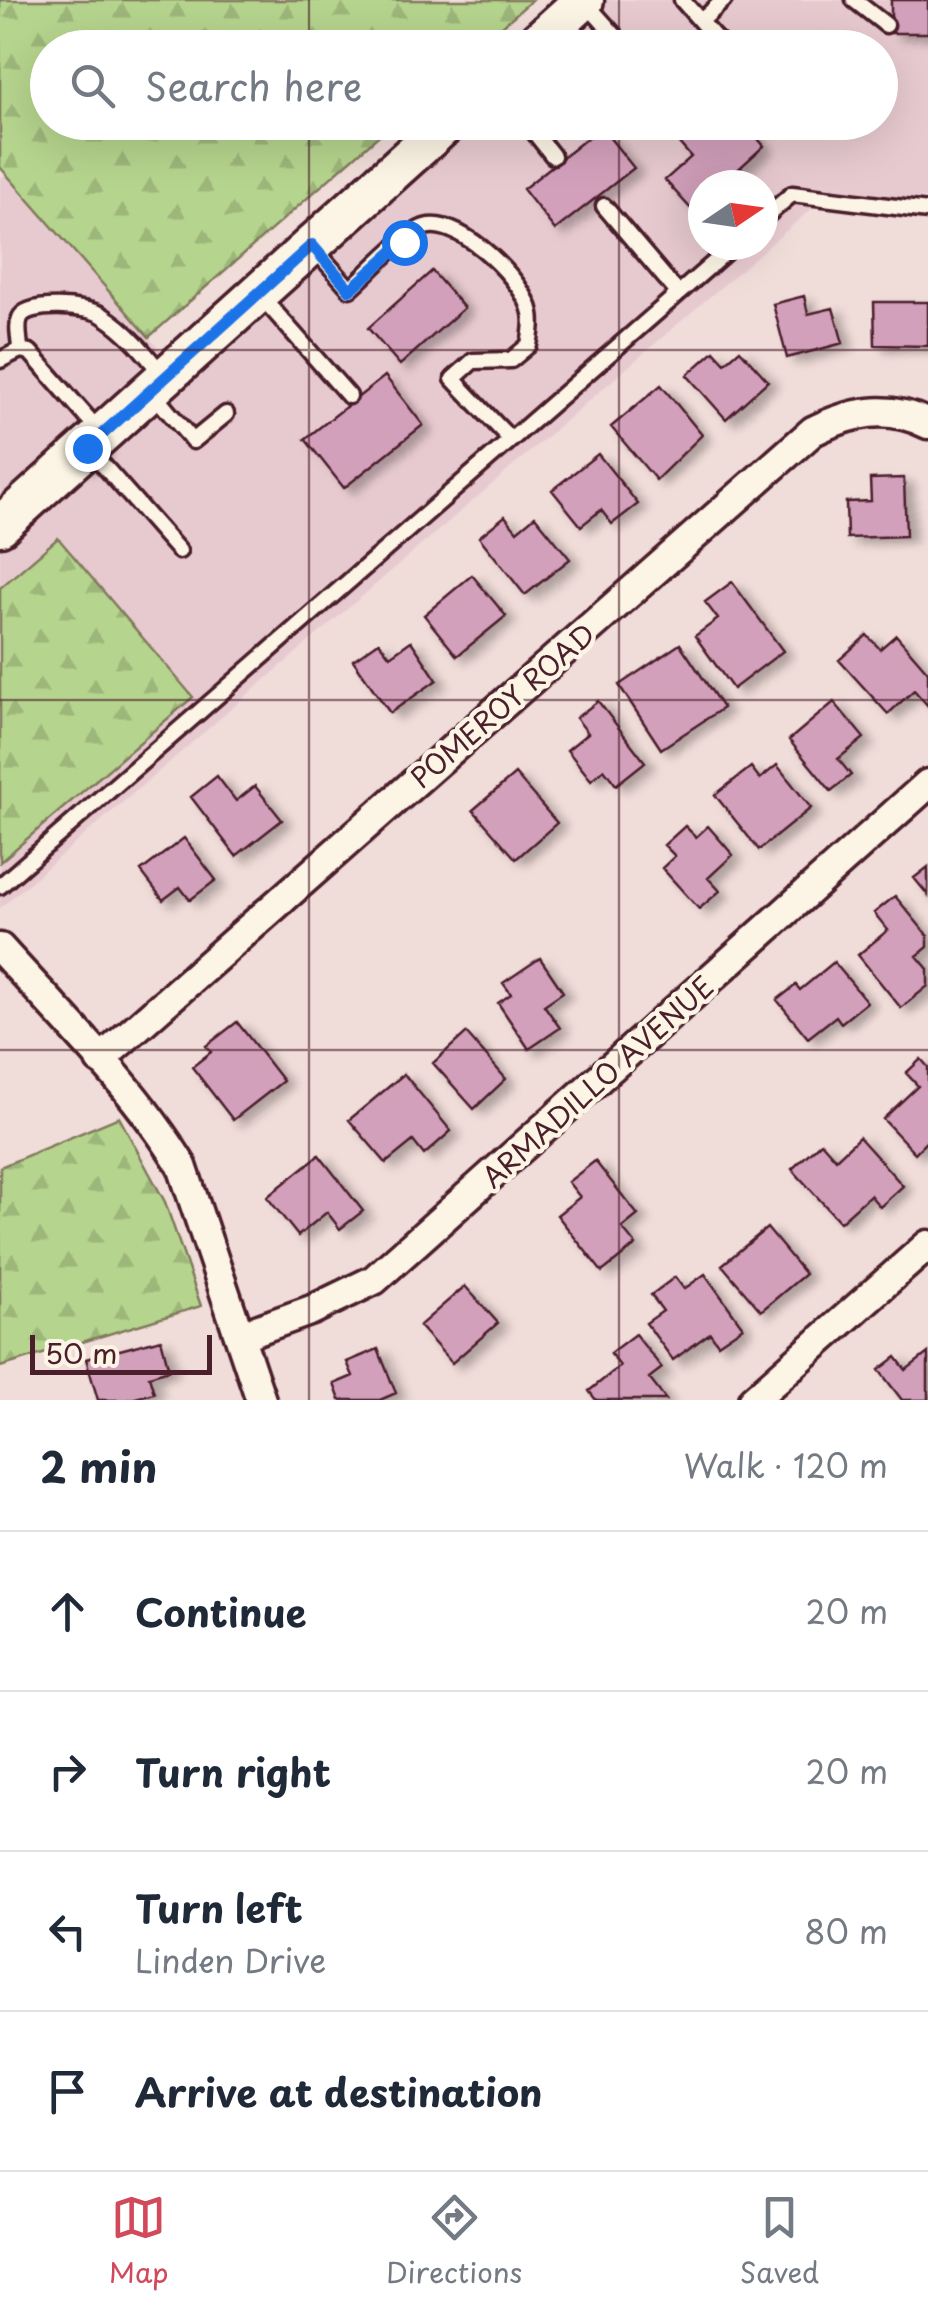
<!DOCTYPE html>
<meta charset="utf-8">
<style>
:root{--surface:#fff;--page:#f2f2f3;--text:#1f2937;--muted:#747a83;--line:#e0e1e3;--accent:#d1495b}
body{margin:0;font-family:"Playpen Sans",sans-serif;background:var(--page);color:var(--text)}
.compass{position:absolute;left:688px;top:170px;width:90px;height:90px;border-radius:50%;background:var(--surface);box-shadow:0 10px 40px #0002;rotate:77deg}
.scale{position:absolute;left:30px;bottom:25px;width:182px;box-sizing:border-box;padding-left:10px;border:5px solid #4a1f2b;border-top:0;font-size:28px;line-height:35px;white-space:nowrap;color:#4a1f2b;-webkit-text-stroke:8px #fcf5e5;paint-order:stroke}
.stop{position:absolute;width:30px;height:30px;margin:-22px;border:8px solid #1a73e8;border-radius:50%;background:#fff}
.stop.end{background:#1a73e8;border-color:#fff;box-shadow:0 2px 10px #0008}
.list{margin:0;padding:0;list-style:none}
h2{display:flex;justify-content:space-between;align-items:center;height:130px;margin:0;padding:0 40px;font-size:42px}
h2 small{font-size:32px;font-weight:400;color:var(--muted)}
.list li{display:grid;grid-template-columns:65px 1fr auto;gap:30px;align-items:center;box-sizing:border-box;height:160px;padding:0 40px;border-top:2px solid var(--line)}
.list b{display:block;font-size:38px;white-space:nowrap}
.list p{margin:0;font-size:32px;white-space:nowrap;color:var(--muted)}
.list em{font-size:32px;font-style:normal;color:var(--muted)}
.icon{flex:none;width:55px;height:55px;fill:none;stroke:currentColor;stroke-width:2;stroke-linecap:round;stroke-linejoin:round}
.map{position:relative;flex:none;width:928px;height:1400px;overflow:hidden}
.search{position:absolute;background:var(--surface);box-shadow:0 10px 40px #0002;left:30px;right:30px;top:30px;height:110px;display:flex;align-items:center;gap:25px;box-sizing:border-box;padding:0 35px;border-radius:55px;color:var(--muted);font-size:38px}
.sheet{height:770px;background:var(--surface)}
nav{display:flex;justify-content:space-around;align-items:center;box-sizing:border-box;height:140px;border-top:2px solid var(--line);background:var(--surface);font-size:28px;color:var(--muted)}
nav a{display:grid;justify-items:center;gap:5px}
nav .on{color:var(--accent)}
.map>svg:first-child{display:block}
.built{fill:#e7cad0;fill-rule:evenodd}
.forest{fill:url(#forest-firs);stroke:#807a5c;stroke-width:2.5}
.building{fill:#d3a0bc;stroke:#4a1f2b;stroke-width:2.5;filter:url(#shadow)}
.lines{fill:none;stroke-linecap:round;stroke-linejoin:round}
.lane-casing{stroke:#4a1f2b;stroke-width:21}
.street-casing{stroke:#4a1f2b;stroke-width:35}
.secondary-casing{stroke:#4a1f2b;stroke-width:45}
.lane{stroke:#fcf5e5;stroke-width:14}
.street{stroke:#fcf5e5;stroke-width:28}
.secondary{stroke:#fcf5e5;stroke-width:38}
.route{stroke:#1a73e8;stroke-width:12}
.grid{fill:none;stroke:#4a1f2b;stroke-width:2.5;stroke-opacity:0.55}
.labels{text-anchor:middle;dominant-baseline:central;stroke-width:9;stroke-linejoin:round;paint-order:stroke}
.street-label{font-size:28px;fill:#4a1f2b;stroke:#fcf5e5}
</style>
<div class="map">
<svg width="928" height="1400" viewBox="0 0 928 1400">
<defs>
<pattern id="forest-firs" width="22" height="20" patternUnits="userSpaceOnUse" patternTransform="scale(2.5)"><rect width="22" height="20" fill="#b5d48d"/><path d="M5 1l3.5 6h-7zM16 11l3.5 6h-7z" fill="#9db67a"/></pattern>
<filter id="shadow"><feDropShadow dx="9" dy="5.5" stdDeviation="5" flood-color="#0004"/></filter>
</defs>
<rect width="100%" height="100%" fill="#f0dcd9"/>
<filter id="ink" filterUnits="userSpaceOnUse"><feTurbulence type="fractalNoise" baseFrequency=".01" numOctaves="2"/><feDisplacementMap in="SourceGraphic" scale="20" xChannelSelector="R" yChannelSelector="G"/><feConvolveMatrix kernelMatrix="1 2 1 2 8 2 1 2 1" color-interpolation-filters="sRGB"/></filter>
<g filter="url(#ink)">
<!-- built -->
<path class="built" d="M 603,0 L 928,0 L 928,198 L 823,199 L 0,908 L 0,544 L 467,123 L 880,122 L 880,48 L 550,47 ZM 703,185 L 763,185 L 763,245 L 703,245 Z
M 6,174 L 167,358 L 0,509 L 0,179 Z"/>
<!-- forest -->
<path class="forest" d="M 0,0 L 532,0 L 478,47 L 48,48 L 48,122 L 393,123 L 149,337 L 0,167 Z
M 58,538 L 193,697 L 0,862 L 0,588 Z
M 119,1117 L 165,1202 L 201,1306 L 0,1367 L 0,1167 Z"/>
<!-- building -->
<path class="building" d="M 891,0 L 928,0 L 928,33 L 891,33 Z
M 733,122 L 744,122 L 764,146 L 721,185 L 703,185 L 703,201 L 692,210 L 665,180 L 691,157 L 679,143 L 700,124 L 714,140 Z
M 601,127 L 634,168 L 555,230 L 523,189 Z
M 432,271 L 464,308 L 400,365 L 368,328 Z
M 804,296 L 808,314 L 833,308 L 843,343 L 787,358 L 773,304 Z
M 874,302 L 928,302 L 928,346 L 875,345 Z
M 740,350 L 768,381 L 726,419 L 687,375 L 714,351 L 725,363 Z
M 385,376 L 423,425 L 344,488 L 305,439 Z
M 661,385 L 702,435 L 656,480 L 611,427 Z
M 598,454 L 638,504 L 612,524 L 601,510 L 581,526 L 552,490 Z
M 904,478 L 906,536 L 847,538 L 846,502 L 871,501 L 870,479 Z
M 505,516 L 517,531 L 535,516 L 570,559 L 525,595 L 479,537 Z
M 472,575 L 506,616 L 457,656 L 424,615 Z
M 732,582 L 783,651 L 733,689 L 695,636 L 718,619 L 705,602 Z
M 867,635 L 880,649 L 896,635 L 928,672 L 928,706 L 914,690 L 888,714 L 839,660 Z
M 411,641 L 437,680 L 390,713 L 353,660 L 379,642 L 390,656 Z
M 680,644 L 723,708 L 661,749 L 619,685 Z
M 598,701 L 645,762 L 616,785 L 604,769 L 591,780 L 567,750 L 588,733 L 576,718 Z
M 834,702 L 864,738 L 838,759 L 851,775 L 831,791 L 789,740 Z
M 777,765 L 811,808 L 759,850 L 715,795 L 751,767 L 760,779 Z
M 515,774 L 557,823 L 516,859 L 473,810 Z
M 217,776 L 236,801 L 255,786 L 282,820 L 236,856 L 191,797 Z
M 685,826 L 696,837 L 708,826 L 733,855 L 708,878 L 720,891 L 699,909 L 662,868 L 675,856 L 664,845 Z
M 184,838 L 216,880 L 190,900 L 180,887 L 163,900 L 141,871 Z
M 928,867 L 928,895 L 914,878 Z
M 895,896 L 928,936 L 928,947 L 917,956 L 928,969 L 928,986 L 901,1008 L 858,955 L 888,930 L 874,913 Z
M 540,958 L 563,992 L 544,1005 L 560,1028 L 529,1049 L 498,1003 L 511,994 L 503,983 Z
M 834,962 L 867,1002 L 841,1023 L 836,1016 L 808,1038 L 777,1000 L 796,985 L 800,990 Z
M 237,1022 L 283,1081 L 233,1120 L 192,1067 L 211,1052 L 206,1046 Z
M 466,1033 L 506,1079 L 474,1109 L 433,1063 Z
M 921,1059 L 928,1067 L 928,1140 L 915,1153 L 883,1119 L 918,1086 L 906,1073 Z
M 404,1074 L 451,1131 L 424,1155 L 413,1141 L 386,1163 L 349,1120 Z
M 859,1137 L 903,1186 L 880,1207 L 870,1195 L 840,1222 L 792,1169 L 821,1142 L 836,1159 Z
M 319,1155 L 363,1211 L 340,1229 L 327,1212 L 298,1236 L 267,1197 Z
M 595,1161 L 638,1215 L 622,1228 L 636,1245 L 602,1272 L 557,1215 L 580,1197 L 568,1182 Z
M 767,1228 L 805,1274 L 761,1311 L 722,1265 Z
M 705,1274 L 743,1327 L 718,1344 L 710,1333 L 673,1360 L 646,1323 L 663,1311 L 651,1295 L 675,1277 L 684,1289 Z
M 465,1286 L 498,1323 L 452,1363 L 419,1326 Z
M 635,1334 L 662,1368 L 649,1378 L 666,1400 L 596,1400 L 589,1391 L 620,1366 L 610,1353 Z
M 161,1339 L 169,1370 L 149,1376 L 154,1393 L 128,1400 L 98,1400 L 86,1359 Z
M 378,1349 L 396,1393 L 380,1400 L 340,1400 L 334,1384 L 353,1376 L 347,1362 Z
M 928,1353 L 928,1400 L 902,1400 L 879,1370 L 896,1357 L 906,1370 Z"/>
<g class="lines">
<!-- lane casing -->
<g class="lane-casing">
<path id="lane" d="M 682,0 L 724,48
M 854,0 L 886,25
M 584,1 L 626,48
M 701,21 L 724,0
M 526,122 L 553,156
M 604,206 L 678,293
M 763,219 L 792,194 L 928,211
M 312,246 L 350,289 C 368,274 407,229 429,226 C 463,221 525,281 531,313 C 533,323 531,335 529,345 L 511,360 L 473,361 L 453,379 L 511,440
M 259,294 L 349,396
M 20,350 C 20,340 16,327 20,318 C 27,301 88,306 102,315 C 128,331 146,354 164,377
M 0,360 L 20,350 L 30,352 L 100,432
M 151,391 L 193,441 L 226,414
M 88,448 L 179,551
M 0,886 L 734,245"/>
</g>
<!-- street casing -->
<g class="street-casing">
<path id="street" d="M 0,948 C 63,1018 133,1086 182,1166 L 261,1400
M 100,1060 L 813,431 C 851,412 888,404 928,424
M 240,1336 L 312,1310 L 374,1280 L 928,784
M 753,1400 L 928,1245"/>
</g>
<!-- secondary casing -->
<g class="secondary-casing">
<path id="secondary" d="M 531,48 L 584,0
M 0,526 L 448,122"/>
</g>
<!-- lane -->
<use href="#lane" class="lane"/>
<!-- street -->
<use href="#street" class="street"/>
<!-- secondary -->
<use href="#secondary" class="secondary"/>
</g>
</g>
<g class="lines" filter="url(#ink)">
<!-- route -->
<path class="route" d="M 87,448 L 312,245 L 350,290 L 404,242"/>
</g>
<!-- grid -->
<path class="grid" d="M 309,0 L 309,48M 619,0 L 619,48M 309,122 L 309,1400M 619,122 L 619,1400M 0,350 L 928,350M 0,700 L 928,700M 0,1050 L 928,1050"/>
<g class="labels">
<!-- street labels -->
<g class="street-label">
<text transform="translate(502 705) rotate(-41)">POMEROY ROAD</text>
<text transform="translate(597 1081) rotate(-42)">ARMADILLO AVENUE</text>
</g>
</g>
</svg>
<svg class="compass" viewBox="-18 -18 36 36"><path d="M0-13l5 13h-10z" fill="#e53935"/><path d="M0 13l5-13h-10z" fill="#747a83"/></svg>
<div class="scale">50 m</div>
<div class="stop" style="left:404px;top:242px"></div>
<div class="stop end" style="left:87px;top:448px"></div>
<div class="search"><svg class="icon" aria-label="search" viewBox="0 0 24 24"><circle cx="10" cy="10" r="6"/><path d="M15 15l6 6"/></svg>Search here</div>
</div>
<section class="sheet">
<h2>2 min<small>Walk · 120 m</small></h2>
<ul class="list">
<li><svg class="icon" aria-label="ahead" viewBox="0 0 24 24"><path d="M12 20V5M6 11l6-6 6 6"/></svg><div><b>Continue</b></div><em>20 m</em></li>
<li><svg class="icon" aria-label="right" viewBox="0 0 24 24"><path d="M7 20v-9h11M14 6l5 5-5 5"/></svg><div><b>Turn right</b></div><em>20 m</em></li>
<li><svg class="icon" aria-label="left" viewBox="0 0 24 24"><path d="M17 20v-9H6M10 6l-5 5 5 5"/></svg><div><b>Turn left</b><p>Linden Drive</p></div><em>80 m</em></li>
<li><svg class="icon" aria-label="arrive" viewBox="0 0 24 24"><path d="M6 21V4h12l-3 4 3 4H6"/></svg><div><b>Arrive at destination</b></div></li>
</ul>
</section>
<nav>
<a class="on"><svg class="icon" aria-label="map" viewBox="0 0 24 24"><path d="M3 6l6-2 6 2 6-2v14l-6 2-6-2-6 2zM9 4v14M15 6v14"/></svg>Map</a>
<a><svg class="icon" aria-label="directions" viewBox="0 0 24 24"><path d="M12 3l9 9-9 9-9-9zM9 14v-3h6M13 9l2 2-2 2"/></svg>Directions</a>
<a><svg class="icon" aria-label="saved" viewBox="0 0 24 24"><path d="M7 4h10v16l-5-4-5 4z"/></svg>Saved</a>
</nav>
